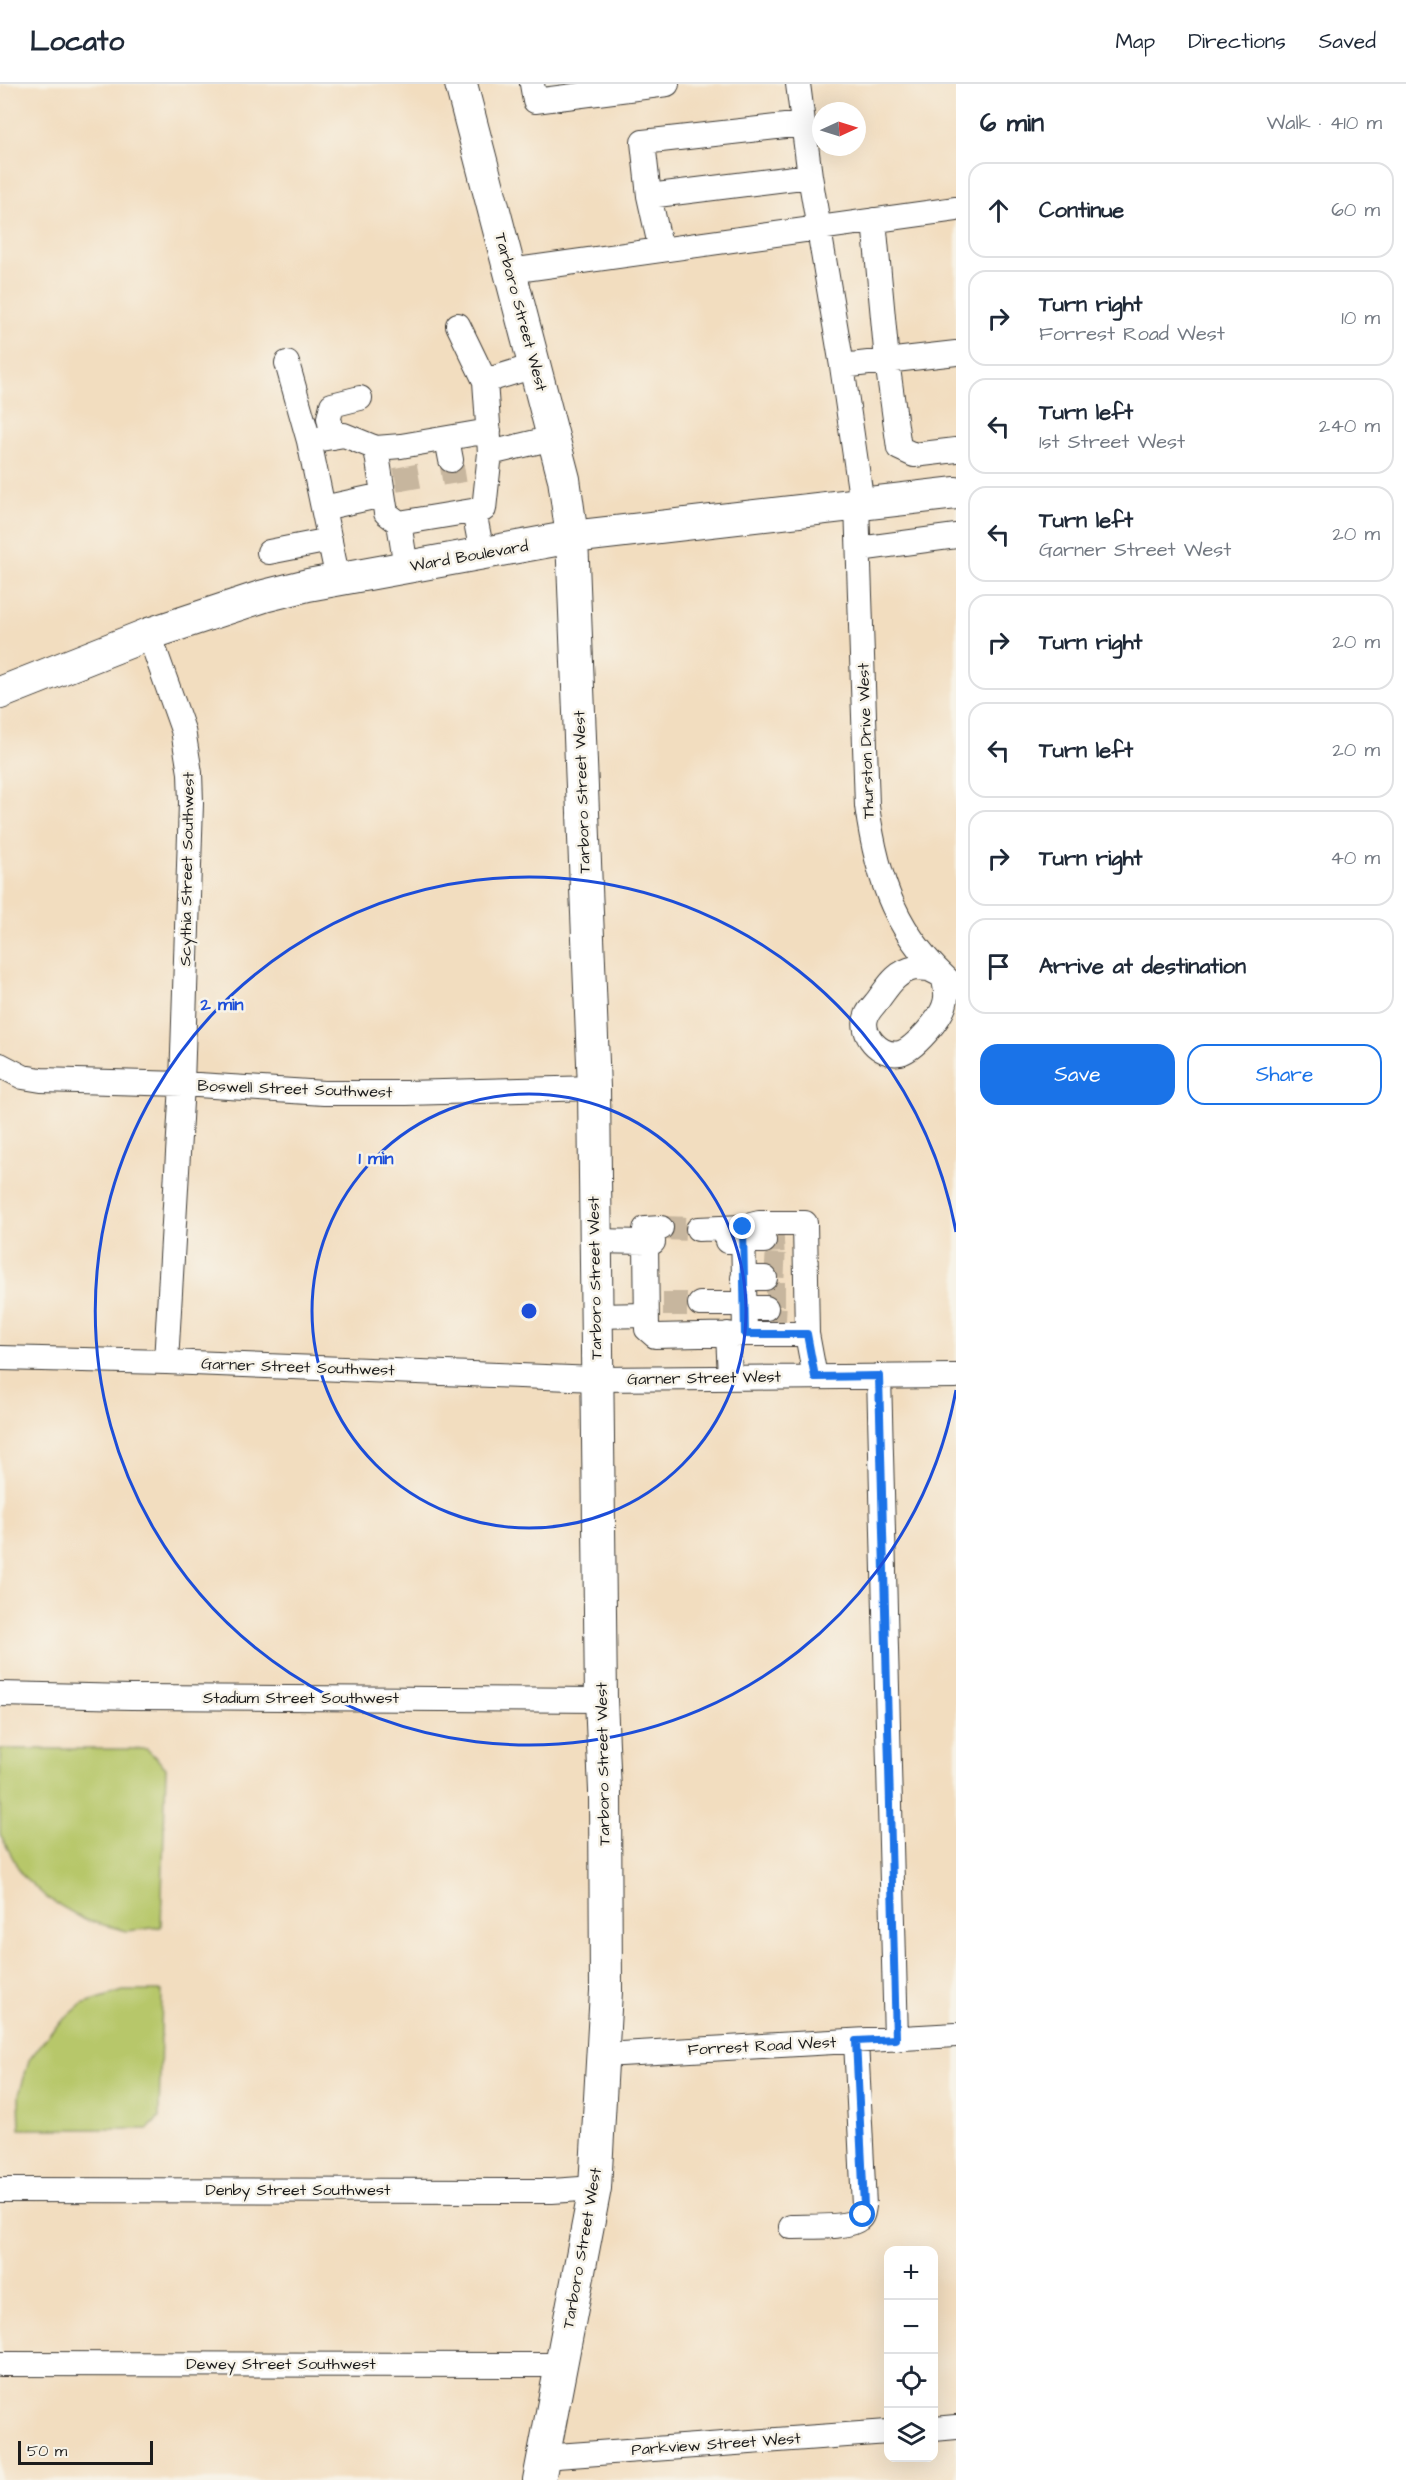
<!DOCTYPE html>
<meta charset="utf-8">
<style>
:root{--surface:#fff;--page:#f6f6f7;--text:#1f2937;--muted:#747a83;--line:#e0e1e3;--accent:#1a73e8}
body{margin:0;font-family:"Architects Daughter",sans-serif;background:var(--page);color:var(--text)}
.controls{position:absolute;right:18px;bottom:18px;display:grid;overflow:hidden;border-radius:12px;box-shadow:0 6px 24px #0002}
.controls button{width:54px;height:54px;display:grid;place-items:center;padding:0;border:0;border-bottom:2px solid var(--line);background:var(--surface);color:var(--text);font:30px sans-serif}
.compass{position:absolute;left:812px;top:18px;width:54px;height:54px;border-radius:50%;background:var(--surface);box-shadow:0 6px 24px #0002;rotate:86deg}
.scale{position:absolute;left:18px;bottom:15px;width:135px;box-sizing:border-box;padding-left:6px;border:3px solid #1c1c1c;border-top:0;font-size:16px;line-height:21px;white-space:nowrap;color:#1c1c1c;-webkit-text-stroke:4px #f7f3e8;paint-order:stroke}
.stop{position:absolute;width:18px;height:18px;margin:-14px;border:4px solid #1a73e8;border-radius:50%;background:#fff}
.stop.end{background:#1a73e8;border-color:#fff;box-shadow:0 2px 6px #0008}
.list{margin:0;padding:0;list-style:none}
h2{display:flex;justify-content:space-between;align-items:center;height:78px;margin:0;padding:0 24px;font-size:26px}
h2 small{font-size:20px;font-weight:400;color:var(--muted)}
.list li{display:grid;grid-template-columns:39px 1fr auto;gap:18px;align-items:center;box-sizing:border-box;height:96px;margin:0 12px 12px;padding:0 12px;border:2px solid var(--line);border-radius:18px}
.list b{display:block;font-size:22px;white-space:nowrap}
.list p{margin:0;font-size:20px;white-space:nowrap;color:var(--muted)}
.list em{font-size:20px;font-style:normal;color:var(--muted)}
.actions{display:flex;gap:12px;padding:18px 24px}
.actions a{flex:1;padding:14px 0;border:2px solid var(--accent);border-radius:18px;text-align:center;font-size:21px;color:var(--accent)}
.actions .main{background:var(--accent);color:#fff}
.icon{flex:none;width:33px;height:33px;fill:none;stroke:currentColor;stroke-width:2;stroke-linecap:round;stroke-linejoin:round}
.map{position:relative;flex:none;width:956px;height:2396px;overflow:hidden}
header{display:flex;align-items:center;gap:36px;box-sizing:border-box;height:84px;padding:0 30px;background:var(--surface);border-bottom:2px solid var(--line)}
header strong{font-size:28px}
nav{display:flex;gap:33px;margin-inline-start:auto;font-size:21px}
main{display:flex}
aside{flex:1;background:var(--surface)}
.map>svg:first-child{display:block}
.green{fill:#b7c76a;stroke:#6a7243;stroke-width:1.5}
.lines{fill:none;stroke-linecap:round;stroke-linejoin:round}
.minor-tunnel{stroke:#c7b69e;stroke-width:24;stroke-dasharray:24 12;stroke-linecap:butt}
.minor-casing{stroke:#3c3934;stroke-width:26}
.major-casing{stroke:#3c3934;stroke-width:34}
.minor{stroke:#fff;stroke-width:24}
.major{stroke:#fff;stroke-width:32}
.route{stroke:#1a73e8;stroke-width:8}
.ring{fill:none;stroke:#1d4ed8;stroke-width:3}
.labels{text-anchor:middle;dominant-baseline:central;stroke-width:5;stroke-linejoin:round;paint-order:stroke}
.street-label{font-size:16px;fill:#1c1c1c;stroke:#f7f3e8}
.centre{fill:#1d4ed8;stroke:#f7f3e8;stroke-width:3}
.ring-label{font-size:18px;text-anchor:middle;font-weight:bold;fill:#1d4ed8;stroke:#f7f3e8;stroke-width:5;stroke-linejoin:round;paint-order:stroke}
</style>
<header>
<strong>Locato</strong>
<nav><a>Map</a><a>Directions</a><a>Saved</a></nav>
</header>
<main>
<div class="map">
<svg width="956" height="2396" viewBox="0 0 956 2396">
<rect width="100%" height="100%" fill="#f7f3e8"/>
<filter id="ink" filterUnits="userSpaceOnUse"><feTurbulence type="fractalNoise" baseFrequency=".0167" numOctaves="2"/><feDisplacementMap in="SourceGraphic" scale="12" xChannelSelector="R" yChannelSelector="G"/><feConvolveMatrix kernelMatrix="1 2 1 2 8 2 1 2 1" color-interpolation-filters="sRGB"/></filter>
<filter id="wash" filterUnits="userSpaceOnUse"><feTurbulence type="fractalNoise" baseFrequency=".008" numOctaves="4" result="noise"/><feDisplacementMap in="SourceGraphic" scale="24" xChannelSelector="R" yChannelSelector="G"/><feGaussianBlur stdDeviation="1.35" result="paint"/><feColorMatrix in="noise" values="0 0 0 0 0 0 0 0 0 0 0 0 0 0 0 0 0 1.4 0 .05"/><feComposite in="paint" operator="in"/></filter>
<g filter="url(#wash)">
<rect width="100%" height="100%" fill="#f2ddbf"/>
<!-- green -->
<path class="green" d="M 0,1665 L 147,1665 L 166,1684 L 161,1843 L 127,1847 L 85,1836 L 47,1814 L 22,1791 L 0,1750 Z
M 123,1907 L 162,1907 L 159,2034 L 148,2045 L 20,2045 L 19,2011 L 29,1976 L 52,1946 L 82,1920 Z"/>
</g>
<g filter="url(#ink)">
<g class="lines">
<!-- minor-tunnel -->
<path class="minor-tunnel" d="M 451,376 L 456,408
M 405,382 L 411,415
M 661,1144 L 698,1145
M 764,1157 L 784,1156
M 765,1181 L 785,1182
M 766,1210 L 785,1210
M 663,1220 L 700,1220
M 766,1235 L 786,1236"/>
<!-- minor casing -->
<g class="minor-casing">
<path id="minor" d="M 532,0 L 535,17 L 667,0
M 798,0 L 810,92 L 842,282 L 862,420
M 649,112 L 810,92
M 874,136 L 887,277 L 899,364 L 914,371 L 956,366
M 661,166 L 649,112 L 643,58 L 803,40
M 510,187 L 956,125
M 458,241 L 485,297 L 490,369 L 553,354
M 287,279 L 309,357 L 323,424
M 842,282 L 956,269
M 485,297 L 534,282
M 489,347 L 401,362 L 376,364 L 386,429 L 399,439 L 484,425 L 490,369
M 333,353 L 329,334 L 332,321 L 360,314
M 447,355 L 451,376
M 309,357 L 344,351 L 376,364
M 857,421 L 867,722 C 877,796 897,854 956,903
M 474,427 L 482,469
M 399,439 L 406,483
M 859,465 L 956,452
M 269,468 L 330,456
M 338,496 L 323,424 L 383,411
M 149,550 L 183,646 L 190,689 L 191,719 L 182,1000 L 166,1278
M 915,884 L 929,885 L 943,892 C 945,901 948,910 945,919 C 942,933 914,966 900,969 C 880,973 859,950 867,931 C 869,926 875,920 878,916 C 889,901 896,888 915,884 Z
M 0,981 L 23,993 L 41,996 L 182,1000 L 324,1009 L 406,1009 L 594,1004
M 743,1143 L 759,1139 L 805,1139 L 807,1250 L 815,1293
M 595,1157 L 646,1158 L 647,1245 L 655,1252 L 745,1250 L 743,1143 L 698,1145
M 727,1157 L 764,1157
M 653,1158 L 646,1158 L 645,1145 L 661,1144
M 743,1194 L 765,1194
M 700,1220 L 744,1220
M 744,1224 L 766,1224
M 596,1232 L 646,1231
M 728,1250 L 730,1293
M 745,1250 L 807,1250
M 0,1274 L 166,1278 L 596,1295 L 956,1292
M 879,1292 L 896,1955
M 0,1610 L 131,1613 L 601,1616
M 603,1971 L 956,1951
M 0,2106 L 552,2107 L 595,2104
M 791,2143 C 807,2142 848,2145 859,2135 C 863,2132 863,2127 864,2122 L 856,1957
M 0,2280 L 561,2281
M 934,2345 L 956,2343
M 543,2373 L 888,2348"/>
</g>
<!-- major casing -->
<g class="major-casing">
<path id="major" d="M 461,0 L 564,395 L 572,453 L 594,1004 L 601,1616 L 605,1707 L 606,1907 L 595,2104 L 539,2396
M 0,609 L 149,550 L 264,512 L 308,501 L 572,453 L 956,409"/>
</g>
<!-- minor -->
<use href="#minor" class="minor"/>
<!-- major -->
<use href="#major" class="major"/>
</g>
</g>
<g class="lines" filter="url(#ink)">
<!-- route -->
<path class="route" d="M 743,1143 L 745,1250 L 807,1250 L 815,1293 L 879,1292 L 896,1955 L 856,1957 L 864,2122 L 863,2131"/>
</g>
<!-- distance rings -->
<g class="ring">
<circle cx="529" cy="1227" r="217"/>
<path d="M956 1306A434 434 0 1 1 956 1148"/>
</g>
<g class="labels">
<!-- street labels -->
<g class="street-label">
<text transform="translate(521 228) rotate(75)">Tarboro Street West</text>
<text transform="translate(469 472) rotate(-10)">Ward Boulevard</text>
<text transform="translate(866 657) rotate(-92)">Thurston Drive West</text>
<text transform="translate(582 708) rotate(-92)">Tarboro Street West</text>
<text transform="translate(187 785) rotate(-89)">Scythia Street Southwest</text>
<text transform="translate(295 1005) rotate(2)">Boswell Street Southwest</text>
<text transform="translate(595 1194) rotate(-91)">Tarboro Street West</text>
<text transform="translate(298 1283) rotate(2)">Garner Street Southwest</text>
<text transform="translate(704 1294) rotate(-1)">Garner Street West</text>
<text x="301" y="1614">Stadium Street Southwest</text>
<text transform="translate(603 1680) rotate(-91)">Tarboro Street West</text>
<text transform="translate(762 1962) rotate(-3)">Forrest Road West</text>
<text x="298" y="2106">Denby Street Southwest</text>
<text transform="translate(582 2164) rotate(-80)">Tarboro Street West</text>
<text x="281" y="2280">Dewey Street Southwest</text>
<text transform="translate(716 2360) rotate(-4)">Parkview Street West</text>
</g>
</g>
<circle cx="529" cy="1227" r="9" class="centre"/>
<g class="ring-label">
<text x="222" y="926">2 min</text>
<text x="376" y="1080">1 min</text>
</g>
</svg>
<div class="controls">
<button>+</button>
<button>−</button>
<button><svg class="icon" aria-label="locate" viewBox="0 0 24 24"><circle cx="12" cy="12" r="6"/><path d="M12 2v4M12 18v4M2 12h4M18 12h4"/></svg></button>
<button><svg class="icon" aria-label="layers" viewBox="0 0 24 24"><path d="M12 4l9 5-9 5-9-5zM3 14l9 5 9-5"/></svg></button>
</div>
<svg class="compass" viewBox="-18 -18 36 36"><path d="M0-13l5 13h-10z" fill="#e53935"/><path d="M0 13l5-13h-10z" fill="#747a83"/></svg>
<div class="scale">50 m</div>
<div class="stop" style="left:863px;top:2131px"></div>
<div class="stop end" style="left:743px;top:1143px"></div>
</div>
<aside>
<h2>6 min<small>Walk · 410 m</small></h2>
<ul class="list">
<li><svg class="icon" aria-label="ahead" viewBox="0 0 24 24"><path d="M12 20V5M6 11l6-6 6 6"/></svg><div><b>Continue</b></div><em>60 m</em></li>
<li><svg class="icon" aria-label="right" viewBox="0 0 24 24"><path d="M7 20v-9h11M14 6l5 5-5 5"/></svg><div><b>Turn right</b><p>Forrest Road West</p></div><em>10 m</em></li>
<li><svg class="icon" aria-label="left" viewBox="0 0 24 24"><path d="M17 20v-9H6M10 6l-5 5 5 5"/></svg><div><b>Turn left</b><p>1st Street West</p></div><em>240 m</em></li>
<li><svg class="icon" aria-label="left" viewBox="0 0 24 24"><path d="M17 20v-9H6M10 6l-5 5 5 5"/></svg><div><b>Turn left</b><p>Garner Street West</p></div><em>20 m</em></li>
<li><svg class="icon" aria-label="right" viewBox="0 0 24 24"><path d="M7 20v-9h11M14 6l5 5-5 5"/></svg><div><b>Turn right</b></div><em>20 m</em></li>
<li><svg class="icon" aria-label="left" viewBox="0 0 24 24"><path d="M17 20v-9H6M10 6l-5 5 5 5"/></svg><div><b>Turn left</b></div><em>20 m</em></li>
<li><svg class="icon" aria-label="right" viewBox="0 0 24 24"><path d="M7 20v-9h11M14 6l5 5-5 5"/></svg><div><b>Turn right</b></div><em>40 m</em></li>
<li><svg class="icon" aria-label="arrive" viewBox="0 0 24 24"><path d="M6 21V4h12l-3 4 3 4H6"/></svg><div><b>Arrive at destination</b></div></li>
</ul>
<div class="actions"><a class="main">Save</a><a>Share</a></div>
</aside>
</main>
